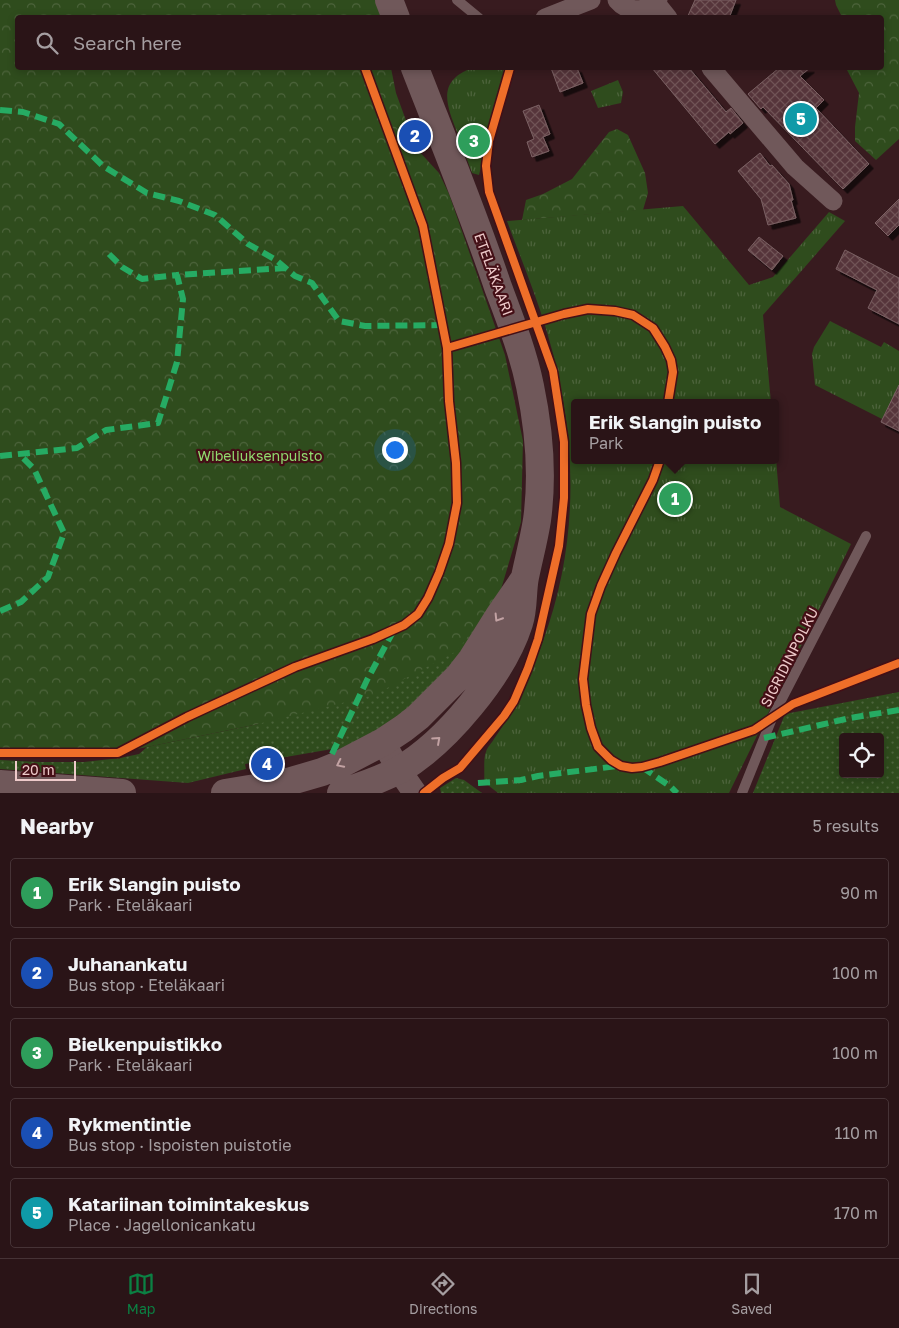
<!DOCTYPE html>
<meta charset="utf-8">
<style>
:root{--surface:#2a1417;--page:#362124;--text:#f1f3f6;--muted:#a59ea1;--line:#463336;--accent:#0b8043}
body{margin:0;font-family:"Golos Text",sans-serif;background:var(--page);color:var(--text)}
.controls{position:absolute;right:15px;bottom:15px;display:grid;overflow:hidden;border-radius:5px;box-shadow:0 2px 8px #0003}
.controls button{width:45px;height:45px;display:grid;place-items:center;padding:0;border:0;border-bottom:1px solid var(--line);background:var(--surface);color:var(--text);font:25px sans-serif}
.scale{position:absolute;left:15px;bottom:12px;width:61px;box-sizing:border-box;padding-left:5px;border:2px solid #eecaca;border-top:0;font-size:14px;line-height:18px;white-space:nowrap;color:#eecaca;-webkit-text-stroke:4px #440f16;paint-order:stroke}
.you{position:absolute;left:394px;top:449px;width:18px;height:18px;margin:-12px;border:4px solid #fff;border-radius:50%;background:#1a73e8;box-shadow:0 0 0 8px #1a73e833}
.badge{display:grid;place-items:center;width:32px;height:32px;border-radius:50%;background:var(--accent);color:#fff;font-size:16px;font-weight:700}
.pin{position:absolute;translate:-50% -50%;border:2px solid #fff;box-shadow:0 1px 5px #0006}
.popup{position:absolute;left:571px;top:399px;width:208px;height:65px;box-sizing:border-box;display:grid;place-content:center;border-radius:5px;background:var(--surface);filter:drop-shadow(0 1px 4px #0005);font-size:16px;white-space:nowrap;color:var(--muted)}
.popup b{font-size:19px;color:var(--text)}
.popup::after{content:'';position:absolute;left:50%;top:100%;margin-left:-10px;border:10px solid transparent;border-top-color:var(--surface)}
.list{margin:0;padding:0;list-style:none}
h2{display:flex;justify-content:space-between;align-items:center;height:65px;margin:0;padding:0 20px;font-size:21px}
h2 small{font-size:16px;font-weight:400;color:var(--muted)}
.list li{display:grid;grid-template-columns:32px 1fr auto;gap:15px;align-items:center;box-sizing:border-box;height:70px;margin:0 10px 10px;padding:0 10px;border:1px solid var(--line);border-radius:5px}
.list b{display:block;font-size:19px;white-space:nowrap}
.list p{margin:0;font-size:16px;white-space:nowrap;color:var(--muted)}
.list em{font-size:16px;font-style:normal;color:var(--muted)}
.icon{flex:none;width:28px;height:28px;fill:none;stroke:currentColor;stroke-width:2;stroke-linecap:round;stroke-linejoin:round}
.map{position:relative;flex:none;width:899px;height:793px;overflow:hidden}
.search{position:absolute;background:var(--surface);box-shadow:0 2px 8px #0003;left:15px;right:15px;top:15px;height:55px;display:flex;align-items:center;gap:12px;box-sizing:border-box;padding:0 18px;border-radius:5px;color:var(--muted);font-size:19px}
.sheet{height:465px;background:var(--surface)}
nav{display:flex;justify-content:space-around;align-items:center;box-sizing:border-box;height:70px;border-top:1px solid var(--line);background:var(--surface);font-size:14px;color:var(--muted)}
nav a{display:grid;justify-items:center;gap:2px}
nav .on{color:var(--accent)}
.map>svg:first-child{display:block}
.grass{fill:url(#grass-dots);fill-rule:evenodd}
.forest{fill:url(#forest-crowns)}
.park{fill:url(#park-tufts)}
.building{fill:url(#building-cross-hatch);stroke:#7b6164;filter:url(#shadow)}
.lines{fill:none;stroke-linecap:round;stroke-linejoin:round}
.service{stroke:#70585a;stroke-width:10}
.minor{stroke:#70585a;stroke-width:19}
.tertiary{stroke:#70585a;stroke-width:24}
.secondary{stroke:#70585a;stroke-width:28}
.quiet{stroke:#26ab63;stroke-width:6;stroke-dasharray:12 6;stroke-linecap:butt}
.cycleway-casing{stroke:#440f16;stroke-width:11}
.cycleway{stroke:#ee6e29;stroke-width:8}
.oneway{stroke:#c2a2a3}
.labels{text-anchor:middle;dominant-baseline:central;stroke-width:4.5;stroke-linejoin:round;paint-order:stroke}
.street-label{font-size:14px;fill:#eecaca;stroke:#440f16}
.park-label{font-size:14px;fill:#90dc6f;stroke:#440f16}
</style>
<div class="map">
<svg width="899" height="793" viewBox="0 0 899 793">
<defs>
<pattern id="grass-dots" width="8" height="8" patternUnits="userSpaceOnUse" patternTransform="scale(1.25)"><rect width="8" height="8" fill="#2f4c1d"/><path d="M2 2h.1M6 6h.1" fill="none" stroke="#4d643c" stroke-width="1.8" stroke-linecap="round"/></pattern>
<pattern id="forest-crowns" width="20" height="18" patternUnits="userSpaceOnUse" patternTransform="scale(1.25)"><rect width="20" height="18" fill="#2f4c1d"/><path d="M2 6a3 3 0 1 1 6 0M12 15a3 3 0 1 1 6 0" fill="none" stroke="#4d643c"/></pattern>
<pattern id="park-tufts" width="24" height="20" patternUnits="userSpaceOnUse" patternTransform="scale(1.25)"><rect width="24" height="20" fill="#2f4c1d"/><path d="M3 7l-1-3M5 7V3M7 7l1-3M15 17l-1-3M17 17v-4M19 17l1-3" fill="none" stroke="#4d643c"/></pattern>
<pattern id="building-cross-hatch" width="8" height="8" patternUnits="userSpaceOnUse" patternTransform="scale(1.25)"><rect width="8" height="8" fill="#56363a"/><path d="M0 0l8 8M0 8l8-8" fill="none" stroke="#6f5255"/></pattern>
<filter id="shadow"><feDropShadow dx="4.5" dy="4.5" stdDeviation="0" flood-color="#0009"/></filter>
</defs>
<rect width="100%" height="100%" fill="#381b1f"/>
<!-- grass -->
<path class="grass" d="M 499,596 L 493,612 L 412,713 L 340,753 L 338,748 L 245,764 L 246,769 L 188,783 L 0,769 L 0,760 L 39,762 L 84,762 L 120,758 L 139,754 L 147,747 L 258,724 Z
M 899,692 L 899,793 L 753,793 L 785,714 ZM 843,737 L 880,737 L 880,774 L 843,774 Z
M 456,778 L 464,780 L 482,793 L 441,793 L 440,788 Z"/>
<!-- forest -->
<path class="forest" d="M 0,0 L 376,0 L 383,17 L 18,18 L 18,68 L 391,68 L 396,93 L 416,148 L 439,173 L 449,194 L 505,355 L 523,441 L 521,522 L 499,596 L 457,651 L 374,695 L 258,724 L 118,753 L 0,751 Z
M 835,0 L 899,0 L 899,139 L 876,160 L 855,141 L 855,127 L 859,93 L 846,68 L 882,68 L 882,18 L 842,17 L 836,5 Z
M 617,129 L 628,135 L 645,173 L 648,193 L 643,210 L 522,220 L 526,200 L 543,194 L 572,179 L 609,132 Z"/>
<!-- park -->
<path class="park" d="M 472,68 L 505,68 L 479,175 L 472,173 C 467,159 462,146 457,132 C 446,104 437,81 472,68 Z
M 618,80 L 623,92 L 621,103 L 598,108 L 591,91 Z
M 683,206 L 749,285 L 773,277 L 829,212 L 845,221 L 763,315 L 771,403 L 575,403 L 575,460 L 775,460 L 775,446 L 780,507 L 851,544 L 729,793 L 498,793 L 484,782 C 485,774 483,758 486,752 C 487,747 492,743 494,739 C 500,731 505,722 511,714 C 524,690 534,666 543,641 C 583,532 577,419 540,310 C 530,280 518,251 507,221 Z
M 830,321 L 881,347 L 884,342 L 899,351 L 899,406 L 891,402 L 882,419 L 815,385 L 812,354 L 814,347 Z"/>
<!-- building -->
<path class="building" d="M 695,0 L 736,0 L 729,18 L 687,18 Z
M 551,68 L 577,68 L 583,83 L 560,92 Z
M 652,68 L 689,68 L 726,112 L 731,108 L 743,123 L 730,134 L 729,132 L 715,144 Z
M 779,68 L 810,68 L 800,76 L 824,100 L 816,108 L 869,164 L 843,189 L 763,107 L 761,109 L 748,94 Z
M 539,105 L 550,134 L 543,137 L 549,151 L 532,157 L 527,142 L 534,139 L 523,111 Z
M 760,153 L 770,166 L 772,165 L 789,184 L 793,200 L 791,200 L 796,218 L 768,225 L 761,199 L 738,171 Z
M 899,199 L 899,225 L 888,236 L 875,223 Z
M 759,237 L 783,256 L 772,270 L 748,250 Z
M 845,250 L 899,278 L 899,324 L 868,308 L 877,290 L 836,269 Z
M 899,385 L 899,431 L 881,422 Z"/>
<g class="lines">
<!-- service -->
<path class="service" d="M 457,0 L 479,18
M 742,793 L 773,716 L 866,536"/>
<!-- minor -->
<path class="minor" d="M 617,0 C 628,13 646,13 658,0
M 656,3 L 668,18
M 545,18 L 591,0
M 711,68 L 795,167 L 833,201"/>
<!-- tertiary -->
<path class="tertiary" d="M 383,742 L 399,770 L 415,793"/>
<!-- secondary -->
<path class="secondary" d="M 389,0 L 396,18
M 0,784 L 122,793
M 225,793 L 281,784 L 322,772 L 339,765 L 383,742 L 404,728 L 418,717 L 458,677 L 472,659 L 499,616 L 523,581
M 341,793 C 359,787 382,779 399,770 C 446,743 503,674 519,623 C 524,608 522,592 525,577 C 529,558 534,539 537,520 C 543,476 539,429 530,386 C 523,352 510,319 498,287 C 473,213 443,140 415,68"/>
<!-- quiet -->
<path class="quiet" d="M 0,110 L 23,112 L 59,124 L 103,166 L 147,193 L 179,201 L 215,215 L 248,244 L 276,260 L 295,276 L 312,283 L 339,321 L 365,326 L 443,325
M 109,254 L 122,267 L 142,279 L 177,275
M 0,456 L 77,448 L 106,430 L 158,423 L 177,362 L 183,299 L 177,275 L 285,268
M 0,611 L 21,602 L 48,577 L 64,533 L 34,469 L 20,455
M 764,738 L 850,718 L 899,710
M 332,754 L 367,680 L 394,630
M 642,767 L 671,787 L 677,793
M 478,783 L 521,780 L 538,776 L 618,766"/>
<!-- cycleway casing -->
<g class="cycleway-casing">
<path id="cycleway" d="M 447,348 L 564,314 L 588,309 L 615,311 L 633,315 L 653,328 L 665,347 L 671,360 L 673,372 L 668,403
M 660,460 L 653,480 L 616,553 L 601,586 L 591,614 L 583,679 L 586,705 L 591,728 L 598,747 L 611,760 L 621,766 L 632,768 L 642,767 L 660,762 L 754,730 L 793,704 L 899,663
M 0,753 L 118,753 L 187,717 L 295,667 L 373,639 L 404,625 L 418,614 L 428,598 L 439,573 L 449,544 L 457,503 L 456,463 L 449,401 L 447,348 L 423,226 L 365,68
M 424,793 L 443,778 L 460,768 L 504,716 L 514,701 L 528,668 L 538,639 L 559,546 L 564,498 L 564,442 L 553,371 L 489,192 L 486,166 L 489,141 L 510,68"/>
</g>
<!-- cycleway -->
<use href="#cycleway" class="cycleway"/>
</g>
<!-- one-way arrows -->
<defs><path id="oneway-chevron" d="M-2-3.5L2.5 0L-2 3.5" fill="none" stroke-width="1.6" stroke-linecap="round" stroke-linejoin="round" transform="scale(1.25)"/></defs>
<g class="oneway">
<use href="#oneway-chevron" transform="translate(498 618) rotate(122)"/>
<use href="#oneway-chevron" transform="translate(437 740) rotate(-42)"/>
<use href="#oneway-chevron" transform="translate(340 764) rotate(154)"/>
</g>
<g class="labels">
<!-- street labels -->
<g class="street-label">
<text transform="translate(494 274) rotate(70)">ETELÄKAARI</text>
<text transform="translate(789 657) rotate(-63)">SIGRIDINPOLKU</text>
</g>
<!-- park labels -->
<g class="park-label">
<text x="260" y="455">Wibeliuksenpuisto</text>
</g>
</g>
</svg>
<div class="controls">
<button><svg class="icon" aria-label="locate" viewBox="0 0 24 24"><circle cx="12" cy="12" r="6"/><path d="M12 2v4M12 18v4M2 12h4M18 12h4"/></svg></button>
</div>
<div class="scale">20 m</div>
<div class="you"></div>
<div class="pin badge" style="left:675px;top:499px;background:#2e9e5b">1</div>
<div class="popup"><b>Erik Slangin puisto</b>Park</div>
<div class="pin badge" style="left:415px;top:136px;background:#1a4fb4">2</div>
<div class="pin badge" style="left:474px;top:141px;background:#2e9e5b">3</div>
<div class="pin badge" style="left:267px;top:764px;background:#1a4fb4">4</div>
<div class="pin badge" style="left:801px;top:119px;background:#0f9aa8">5</div>
<div class="search"><svg class="icon" aria-label="search" viewBox="0 0 24 24"><circle cx="10" cy="10" r="6"/><path d="M15 15l6 6"/></svg>Search here</div>
</div>
<section class="sheet">
<h2>Nearby<small>5 results</small></h2>
<ul class="list">
<li><span class="badge" style="background:#2e9e5b">1</span><div><b>Erik Slangin puisto</b><p>Park · Eteläkaari</p></div><em>90 m</em></li>
<li><span class="badge" style="background:#1a4fb4">2</span><div><b>Juhanankatu</b><p>Bus stop · Eteläkaari</p></div><em>100 m</em></li>
<li><span class="badge" style="background:#2e9e5b">3</span><div><b>Bielkenpuistikko</b><p>Park · Eteläkaari</p></div><em>100 m</em></li>
<li><span class="badge" style="background:#1a4fb4">4</span><div><b>Rykmentintie</b><p>Bus stop · Ispoisten puistotie</p></div><em>110 m</em></li>
<li><span class="badge" style="background:#0f9aa8">5</span><div><b>Katariinan toimintakeskus</b><p>Place · Jagellonicankatu</p></div><em>170 m</em></li>
</ul>
</section>
<nav>
<a class="on"><svg class="icon" aria-label="map" viewBox="0 0 24 24"><path d="M3 6l6-2 6 2 6-2v14l-6 2-6-2-6 2zM9 4v14M15 6v14"/></svg>Map</a>
<a><svg class="icon" aria-label="directions" viewBox="0 0 24 24"><path d="M12 3l9 9-9 9-9-9zM9 14v-3h6M13 9l2 2-2 2"/></svg>Directions</a>
<a><svg class="icon" aria-label="saved" viewBox="0 0 24 24"><path d="M7 4h10v16l-5-4-5 4z"/></svg>Saved</a>
</nav>
